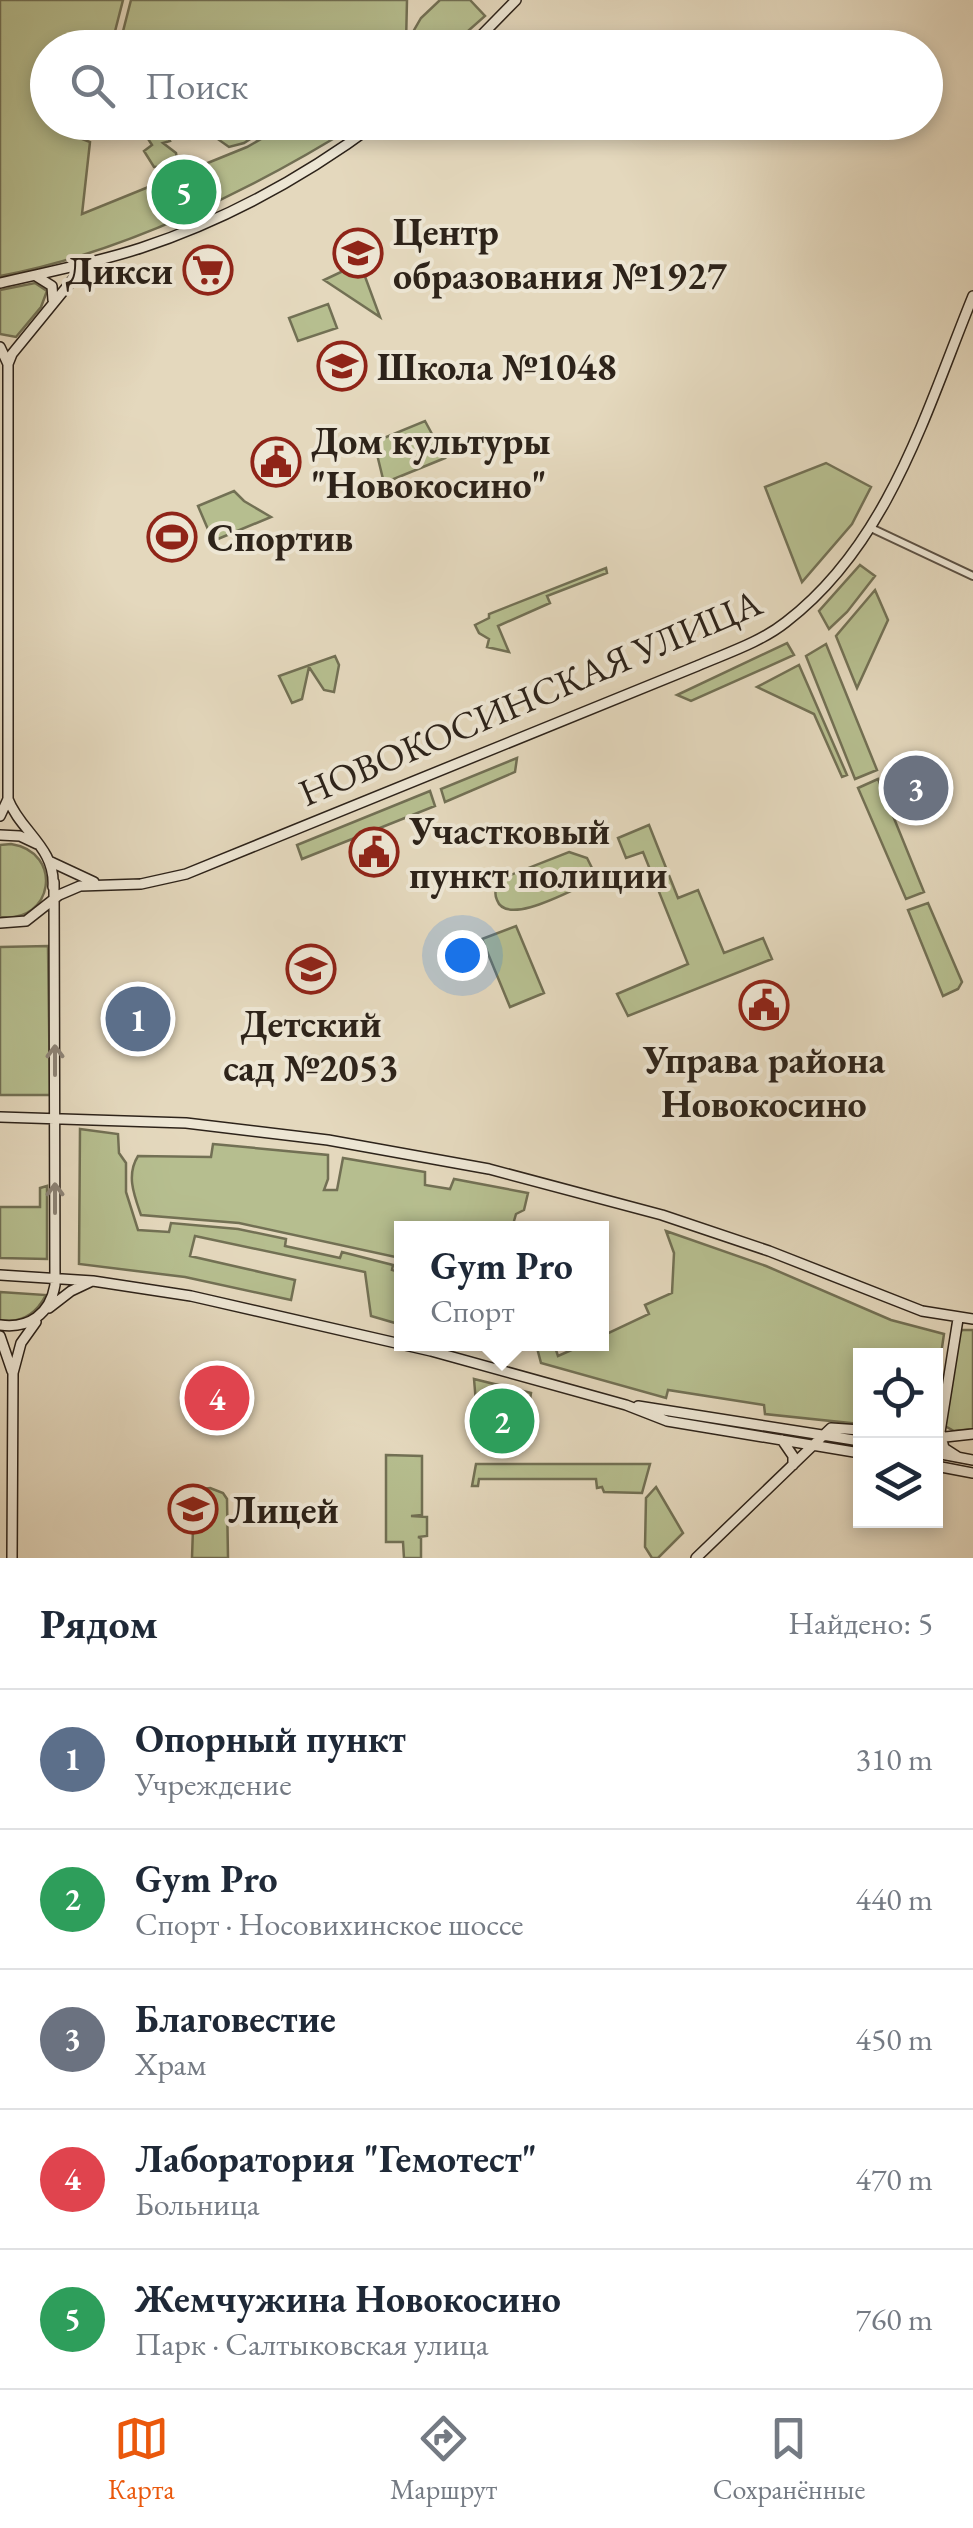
<!DOCTYPE html>
<html lang="ru">
<meta charset="utf-8">
<style>
:root{--surface:#fff;--page:#f2f2f3;--text:#1f2937;--muted:#747a83;--line:#e0e1e3;--accent:#ea580c}
body{margin:0;font-family:"EB Garamond",serif;background:var(--page);color:var(--text)}
.controls{position:absolute;right:30px;bottom:30px;display:grid;overflow:hidden;border-radius:0px;box-shadow:0 5px 15px #0003}
.controls button{width:90px;height:90px;display:grid;place-items:center;padding:0;border:0;border-bottom:2px solid var(--line);background:var(--surface);color:var(--text);font:50px sans-serif}
.you{position:absolute;left:462px;top:955px;width:35px;height:35px;margin:-25px;border:8px solid #fff;border-radius:50%;background:#1a73e8;box-shadow:0 0 0 15px #1a73e833}
.badge{display:grid;place-items:center;width:65px;height:65px;border-radius:50%;background:var(--accent);color:#fff;font-size:32px;font-weight:700}
.pin{position:absolute;translate:-50% -50%;border:5px solid #fff;box-shadow:0 2px 10px #0006}
.popup{position:absolute;left:394px;top:1221px;width:215px;height:130px;box-sizing:border-box;display:grid;place-content:center;border-radius:0px;background:var(--surface);filter:drop-shadow(0 2px 8px #0005);font-size:32px;white-space:nowrap;color:var(--muted)}
.popup b{font-size:38px;color:var(--text)}
.popup::after{content:'';position:absolute;left:50%;top:100%;margin-left:-20px;border:20px solid transparent;border-top-color:var(--surface)}
.list{margin:0;padding:0;list-style:none}
h2{display:flex;justify-content:space-between;align-items:center;height:130px;margin:0;padding:0 40px;font-size:42px}
h2 small{font-size:32px;font-weight:400;color:var(--muted)}
.list li{display:grid;grid-template-columns:65px 1fr auto;gap:30px;align-items:center;box-sizing:border-box;height:140px;padding:0 40px;border-top:2px solid var(--line)}
.list b{display:block;font-size:38px;white-space:nowrap}
.list p{margin:0;font-size:32px;white-space:nowrap;color:var(--muted)}
.list em{font-size:32px;font-style:normal;color:var(--muted)}
.icon{flex:none;width:55px;height:55px;fill:none;stroke:currentColor;stroke-width:2;stroke-linecap:round;stroke-linejoin:round}
.map{position:relative;flex:none;width:973px;height:1558px;overflow:hidden}
.search{position:absolute;background:var(--surface);box-shadow:0 5px 15px #0003;left:30px;right:30px;top:30px;height:110px;display:flex;align-items:center;gap:25px;box-sizing:border-box;padding:0 35px;border-radius:55px;color:var(--muted);font-size:38px}
.sheet{height:830px;background:var(--surface)}
nav{display:flex;justify-content:space-around;align-items:center;box-sizing:border-box;height:140px;border-top:2px solid var(--line);background:var(--surface);font-size:28px;color:var(--muted)}
nav a{display:grid;justify-items:center;gap:5px}
nav .on{color:var(--accent)}
.map>svg:first-child{display:block}
.green{fill:#b6be8f;stroke:#727054;stroke-width:2.5}
.lines{fill:none;stroke-linecap:round;stroke-linejoin:round}
.street-casing{stroke:#5b5043;stroke-width:10}
.secondary-casing{stroke:#2d231a;stroke-width:12}
.street{stroke:#ede6d4;stroke-width:6}
.secondary{stroke:#ede6d4;stroke-width:9}
.oneway{stroke:#8d8477}
.labels{text-anchor:middle;dominant-baseline:central;stroke-width:8;stroke-linejoin:round;paint-order:stroke}
.poi-label{font-size:38px;font-weight:bold;fill:#2d231a;stroke:#ede6d4;text-anchor:start}
.street-label{font-size:38px;fill:#2d231a;stroke:#ede6d4}
</style>
<div class="map">
<svg width="973" height="1558" viewBox="0 0 973 1558">
<rect width="100%" height="100%" fill="#e4d8bd"/>
<filter id="stains"><feTurbulence type="fractalNoise" baseFrequency=".002" numOctaves="4"/><feColorMatrix values="0 0 0 0 .2 0 0 0 0 .09 0 0 0 0 .02 0 0 0 .5 -.17"/></filter>
<radialGradient id="worn" r=".72"><stop offset=".6" stop-color="#630" stop-opacity="0"/><stop offset="1" stop-color="#630" stop-opacity=".3"/></radialGradient>
<!-- green -->
<path class="green" d="M 0,0 L 123,0 L 111,47 L 48,48 L 48,122 L 65,123 L 54,128 L 90,142 L 82,214 L 247,147 L 289,123 L 359,123 C 254,189 123,253 0,276 Z
M 131,0 L 407,0 L 406,44 L 421,18 L 440,0 L 470,0 L 485,16 L 450,47 L 119,47 Z
M 138,123 C 155,122 162,126 170,141 L 163,143 L 176,153 L 178,166 L 154,167 L 144,151 L 152,145 Z
M 195,123 L 275,122 L 275,123 L 244,143 L 229,147 Z
M 360,263 L 380,317 L 324,280 Z
M 35,283 L 47,291 L 41,307 L 16,337 L 0,334 L 0,290 Z
M 328,304 L 337,328 L 298,341 L 289,318 Z
M 425,421 L 445,458 L 384,483 L 374,442 Z
M 826,463 L 871,487 L 852,524 L 802,582 L 765,487 Z
M 234,491 L 244,501 L 271,517 L 213,541 L 198,506 Z
M 860,565 L 875,576 L 847,612 L 829,629 L 819,611 Z
M 606,568 L 607,573 L 547,596 L 550,603 L 498,626 L 509,652 L 487,647 L 489,639 L 479,633 L 475,625 L 489,618 L 489,614 Z
M 875,590 L 888,620 L 857,688 L 836,636 Z
M 787,643 L 794,655 L 691,701 L 677,695 Z
M 826,644 L 877,770 L 855,779 L 806,656 Z
M 335,656 L 339,665 L 334,692 L 324,690 L 309,667 L 302,699 L 292,703 L 279,676 Z
M 799,665 L 847,775 L 842,777 L 814,714 L 757,687 Z
M 517,758 L 515,772 L 445,802 L 441,789 Z
M 878,779 L 924,892 L 906,899 L 858,788 Z
M 430,791 L 435,806 L 302,859 L 297,845 Z
M 649,825 L 678,898 L 698,890 L 724,953 L 763,938 L 772,959 L 628,1016 L 617,994 L 688,964 L 643,852 L 626,858 L 618,838 Z
M 11,844 C 64,852 54,924 0,917 L 0,845 Z
M 569,852 L 587,858 L 592,868 L 584,885 C 566,893 506,926 497,900 C 493,891 497,886 503,878 Z
M 928,903 L 962,982 L 958,989 L 943,996 L 908,910 Z
M 516,926 L 544,993 L 510,1007 L 482,939 Z
M 48,946 L 50,1095 L 0,1095 L 0,947 Z
M 80,1129 L 118,1134 L 119,1153 L 126,1163 L 126,1192 L 138,1230 L 169,1232 L 171,1223 L 238,1229 L 286,1239 L 285,1246 L 340,1258 L 342,1252 L 393,1265 L 392,1270 L 402,1273 L 402,1325 L 371,1316 L 365,1272 L 195,1236 L 190,1256 L 295,1280 L 291,1300 L 185,1277 L 79,1264 Z
M 213,1144 L 328,1155 L 328,1179 L 324,1190 L 337,1190 L 343,1158 L 425,1172 L 425,1185 L 450,1189 L 454,1179 L 528,1193 L 524,1210 L 516,1214 L 512,1228 L 402,1228 L 400,1258 L 239,1223 L 141,1215 C 134,1195 126,1175 138,1156 L 211,1157 Z
M 47,1186 L 47,1259 L 0,1258 L 0,1207 L 40,1207 L 40,1188 Z
M 666,1231 L 766,1266 L 891,1320 L 944,1334 L 936,1389 L 936,1356 L 860,1356 L 860,1424 L 765,1414 L 764,1405 L 668,1390 L 666,1398 L 541,1363 L 536,1344 L 554,1344 L 558,1356 L 585,1344 L 602,1344 L 602,1336 L 649,1314 L 645,1305 L 672,1293 L 674,1253 Z
M 0,1292 L 46,1295 C 36,1314 22,1324 0,1320 Z
M 962,1330 L 973,1330 L 973,1429 L 954,1431 L 945,1426 L 959,1334 Z
M 474,1379 L 531,1393 L 522,1451 L 480,1450 Z
M 386,1455 L 422,1456 L 422,1515 L 411,1516 L 427,1517 L 427,1536 L 418,1537 L 421,1538 L 421,1558 L 404,1558 L 403,1542 L 386,1542 Z
M 476,1464 L 650,1464 L 642,1493 L 604,1492 L 602,1487 L 597,1488 L 596,1479 L 479,1479 L 478,1486 L 472,1486 Z
M 656,1487 L 683,1533 L 658,1558 L 652,1558 L 645,1547 L 646,1498 Z
M 210,1488 L 223,1493 L 227,1499 L 228,1558 L 192,1558 L 194,1499 L 203,1489 Z"/>
<g class="lines">
<!-- street casing -->
<g class="street-casing">
<path id="street" d="M 871,528 L 973,576"/>
</g>
<!-- secondary casing -->
<g class="secondary-casing">
<path id="secondary" d="M 469,48 L 516,0
M 36,276 L 52,286 L 53,300
M 0,283 C 47,272 95,263 141,248 C 226,220 307,175 378,122
M 0,347 L 8,364 L 8,799 L 0,816
M 8,364 L 12,354 L 83,267
M 8,799 C 20,831 56,848 53,887
M 0,835 L 20,836 L 37,844
M 49,861 L 94,882
M 0,923 L 26,921 L 59,895 L 80,886 L 141,884 L 186,874 L 697,666 C 727,653 761,642 786,622 C 889,543 926,411 973,296
M 0,1117 L 186,1123 L 328,1140 L 489,1169 L 662,1215 L 769,1251 L 922,1311 L 973,1319
M 0,1275 L 93,1281 L 191,1296 L 431,1351 L 626,1405 L 667,1421 L 860,1453
M 49,1308 L 71,1291 L 90,1282
M 958,1319 L 940,1432 L 944,1448 L 958,1457
M 0,1325 C 29,1329 50,1314 55,1285 L 54,882
M 0,1336 L 12,1371
M 638,1406 L 860,1441
M 936,1438 L 973,1434
M 782,1440 L 793,1456 L 793,1465
M 936,1453 L 973,1460
M 936,1466 L 973,1473
M 12,1558 L 13,1373 L 21,1343 L 36,1322
M 696,1558 L 831,1428 L 860,1430"/>
</g>
<!-- street -->
<use href="#street" class="street"/>
<!-- secondary -->
<use href="#secondary" class="secondary"/>
</g>
<!-- one-way arrows -->
<defs><path id="oneway-shaft" d="M-6 0H5M1.5-3L5.5 0L1.5 3" fill="none" stroke-width="1.6" stroke-linecap="round" stroke-linejoin="round" transform="scale(2.5)"/></defs>
<g class="oneway">
<use href="#oneway-shaft" transform="translate(55 1060) rotate(-90)"/>
<use href="#oneway-shaft" transform="translate(55 1198) rotate(-90)"/>
</g>
<!-- icons -->
<defs>
<g id="school-ring" transform="scale(2.5)"><circle r="9.5" fill="#ede6d4" stroke="#8f2418" stroke-width="1.5"/><path d="M0-5L7-2L0 1L-7-2ZM-4 1L0 2.5L4 1V4Q0 6-4 4Z" fill="#8f2418"/></g>
<g id="supermarket-ring" transform="scale(2.5)"><circle r="9.5" fill="#ede6d4" stroke="#8f2418" stroke-width="1.5"/><path d="M-6-5.5h2.5l.6 2H6L4.5 2H-2.5L-4.4-4H-6ZM-1.5 3.2a1.3 1.3 0 1 0 .1 0ZM3 3.2a1.3 1.3 0 1 0 .1 0Z" fill="#8f2418"/></g>
<g id="civic-ring" transform="scale(2.5)"><circle r="9.5" fill="#ede6d4" stroke="#8f2418" stroke-width="1.5"/><path d="M-.6-6.5H3V-4.5H.6V-3L4-1V1h2V6H-6V1h2V-1L-.6-3ZM-1.2 2.5V6h2.4V2.5Z" fill="#8f2418"/></g>
<g id="stadium-ring" transform="scale(2.5)"><circle r="9.5" fill="#ede6d4" stroke="#8f2418" stroke-width="1.5"/><path d="M0-5a6.5 5 0 1 0 0 10a6.5 5 0 1 0 0-10ZM-3.5-1.8h7v3.6h-7Z" fill="#8f2418"/></g>
</defs>
<g fill-rule="evenodd">
<use href="#school-ring" x="358" y="253"/>
<use href="#supermarket-ring" x="208" y="270"/>
<use href="#school-ring" x="342" y="366"/>
<use href="#civic-ring" x="276" y="462"/>
<use href="#stadium-ring" x="172" y="537"/>
<use href="#civic-ring" x="374" y="852"/>
<use href="#school-ring" x="311" y="969"/>
<use href="#civic-ring" x="764" y="1005"/>
<use href="#school-ring" x="193" y="1509"/>
</g>
<g class="labels">
<!-- poi labels -->
<g class="poi-label">
<text x="393" y="231">Центр<tspan x="393" dy="44">образования №1927</tspan></text>
<text x="173" y="270" text-anchor="end">Дикси</text>
<text x="377" y="366">Школа №1048</text>
<text x="311" y="440">Дом культуры<tspan x="311" dy="44">"Новокосино"</tspan></text>
<text x="207" y="537">Спортив</text>
<text x="409" y="830">Участковый<tspan x="409" dy="44">пункт полиции</tspan></text>
<text x="311" y="1023" text-anchor="middle">Детский<tspan x="311" dy="44">сад №2053</tspan></text>
<text x="764" y="1059" text-anchor="middle">Управа района<tspan x="764" dy="44">Новокосино</tspan></text>
<text x="228" y="1509">Лицей</text>
</g>
<!-- street labels -->
<g class="street-label">
<text transform="translate(530 697) rotate(-23)">НОВОКОСИНСКАЯ УЛИЦА</text>
</g>
</g>
<rect width="100%" height="100%" filter="url(#stains)"/>
<rect width="100%" height="100%" fill="url(#worn)"/>
</svg>
<div class="controls">
<button><svg class="icon" aria-label="locate" viewBox="0 0 24 24"><circle cx="12" cy="12" r="6"/><path d="M12 2v4M12 18v4M2 12h4M18 12h4"/></svg></button>
<button><svg class="icon" aria-label="layers" viewBox="0 0 24 24"><path d="M12 4l9 5-9 5-9-5zM3 14l9 5 9-5"/></svg></button>
</div>
<div class="you"></div>
<div class="pin badge" style="left:138px;top:1019px;background:#5c6f8a">1</div>
<div class="pin badge" style="left:502px;top:1421px;background:#2e9e5b">2</div>
<div class="popup"><b>Gym Pro</b>Спорт</div>
<div class="pin badge" style="left:916px;top:788px;background:#6b7280">3</div>
<div class="pin badge" style="left:217px;top:1398px;background:#e0444e">4</div>
<div class="pin badge" style="left:184px;top:192px;background:#2e9e5b">5</div>
<div class="search"><svg class="icon" aria-label="search" viewBox="0 0 24 24"><circle cx="10" cy="10" r="6"/><path d="M15 15l6 6"/></svg>Поиск</div>
</div>
<section class="sheet">
<h2>Рядом<small>Найдено: 5</small></h2>
<ul class="list">
<li><span class="badge" style="background:#5c6f8a">1</span><div><b>Опорный пункт</b><p>Учреждение</p></div><em>310 m</em></li>
<li><span class="badge" style="background:#2e9e5b">2</span><div><b>Gym Pro</b><p>Спорт · Носовихинское шоссе</p></div><em>440 m</em></li>
<li><span class="badge" style="background:#6b7280">3</span><div><b>Благовестие</b><p>Храм</p></div><em>450 m</em></li>
<li><span class="badge" style="background:#e0444e">4</span><div><b>Лаборатория &quot;Гемотест&quot;</b><p>Больница</p></div><em>470 m</em></li>
<li><span class="badge" style="background:#2e9e5b">5</span><div><b>Жемчужина Новокосино</b><p>Парк · Салтыковская улица</p></div><em>760 m</em></li>
</ul>
</section>
<nav>
<a class="on"><svg class="icon" aria-label="map" viewBox="0 0 24 24"><path d="M3 6l6-2 6 2 6-2v14l-6 2-6-2-6 2zM9 4v14M15 6v14"/></svg>Карта</a>
<a><svg class="icon" aria-label="directions" viewBox="0 0 24 24"><path d="M12 3l9 9-9 9-9-9zM9 14v-3h6M13 9l2 2-2 2"/></svg>Маршрут</a>
<a><svg class="icon" aria-label="saved" viewBox="0 0 24 24"><path d="M7 4h10v16l-5-4-5 4z"/></svg>Сохранённые</a>
</nav>
